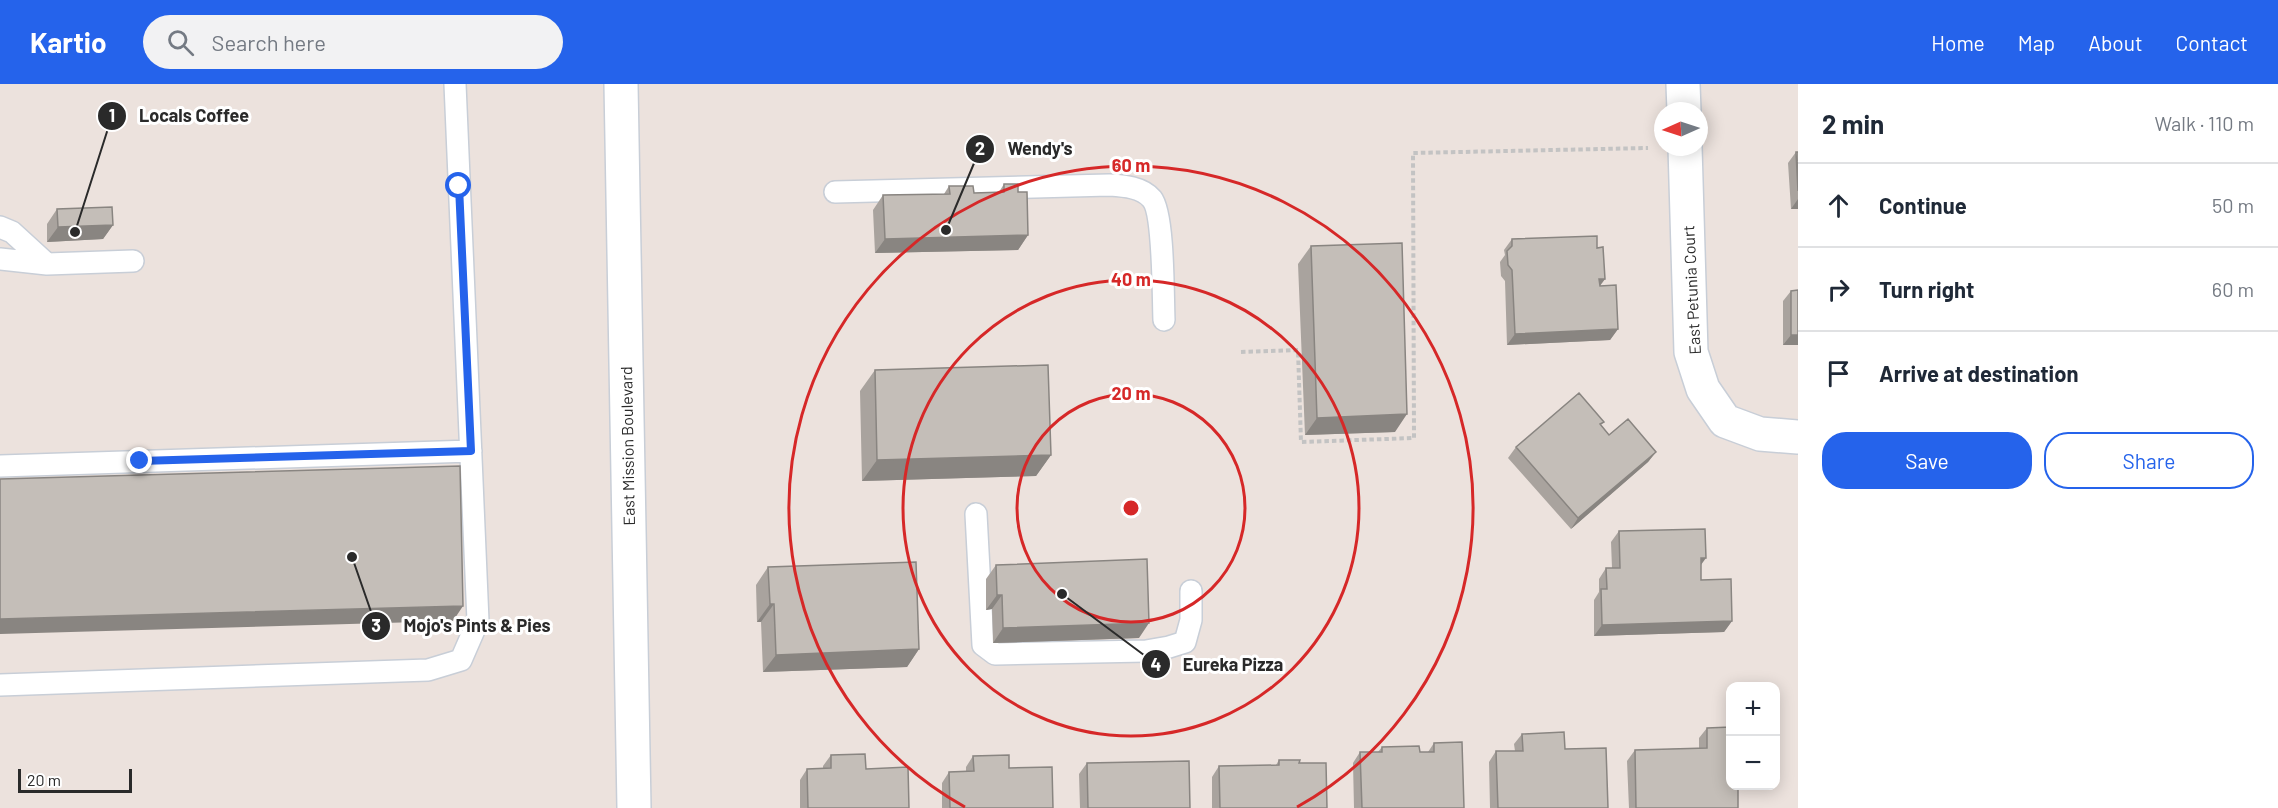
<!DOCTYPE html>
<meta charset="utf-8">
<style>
:root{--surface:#fff;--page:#f2f2f3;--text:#1f2937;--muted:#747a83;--line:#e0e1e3;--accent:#2563eb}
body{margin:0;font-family:Barlow,sans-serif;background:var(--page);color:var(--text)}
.controls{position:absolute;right:18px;bottom:18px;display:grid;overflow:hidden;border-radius:12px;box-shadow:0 3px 15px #0003}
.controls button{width:54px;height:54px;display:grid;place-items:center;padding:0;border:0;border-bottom:2px solid var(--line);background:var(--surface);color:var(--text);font:30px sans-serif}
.compass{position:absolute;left:1654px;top:18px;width:54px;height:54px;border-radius:50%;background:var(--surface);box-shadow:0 3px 15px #0003;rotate:267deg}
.scale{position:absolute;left:18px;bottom:15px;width:114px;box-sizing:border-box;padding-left:6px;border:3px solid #2a2a2a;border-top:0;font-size:16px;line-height:21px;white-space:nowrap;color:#2a2a2a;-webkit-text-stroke:4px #fff;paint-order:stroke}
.stop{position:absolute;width:18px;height:18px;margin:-14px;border:4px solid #2563eb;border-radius:50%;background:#fff}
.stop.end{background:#2563eb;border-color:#fff;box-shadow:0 2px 6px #0008}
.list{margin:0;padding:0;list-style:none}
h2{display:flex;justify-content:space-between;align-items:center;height:78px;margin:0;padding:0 24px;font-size:26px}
h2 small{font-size:20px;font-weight:400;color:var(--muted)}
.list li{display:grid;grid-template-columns:39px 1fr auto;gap:18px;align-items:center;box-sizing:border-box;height:84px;padding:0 24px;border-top:2px solid var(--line)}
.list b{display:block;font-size:22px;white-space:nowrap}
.list em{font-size:20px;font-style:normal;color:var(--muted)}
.actions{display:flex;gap:12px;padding:18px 24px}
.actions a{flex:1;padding:14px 0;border:2px solid var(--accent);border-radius:24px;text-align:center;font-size:21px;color:var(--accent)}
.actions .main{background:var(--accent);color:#fff}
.icon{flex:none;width:33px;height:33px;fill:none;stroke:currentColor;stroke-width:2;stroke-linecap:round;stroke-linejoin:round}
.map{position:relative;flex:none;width:1798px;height:724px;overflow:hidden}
header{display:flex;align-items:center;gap:36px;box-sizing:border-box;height:84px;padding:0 30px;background:var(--accent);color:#fff}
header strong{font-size:28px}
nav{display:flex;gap:33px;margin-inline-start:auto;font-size:21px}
.search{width:420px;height:54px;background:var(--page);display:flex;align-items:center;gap:15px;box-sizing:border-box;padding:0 21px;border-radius:33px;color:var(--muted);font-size:22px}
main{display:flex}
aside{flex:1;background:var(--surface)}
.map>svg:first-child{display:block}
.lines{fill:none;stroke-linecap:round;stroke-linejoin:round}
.lane-casing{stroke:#c8ced7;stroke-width:24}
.street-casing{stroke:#c8ced7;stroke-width:36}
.secondary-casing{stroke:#c8ced7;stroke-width:36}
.path{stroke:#c3c3c3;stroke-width:4;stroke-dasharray:4.5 3;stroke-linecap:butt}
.lane{stroke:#fff;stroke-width:21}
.street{stroke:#fff;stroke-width:33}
.secondary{stroke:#fff;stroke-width:33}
.wall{fill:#a9a39e}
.shaded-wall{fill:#898581}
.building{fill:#c4beb8;stroke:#898581;stroke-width:1.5}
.route{stroke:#2563eb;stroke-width:8}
.ring{fill:none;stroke:#d62828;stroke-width:3}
.labels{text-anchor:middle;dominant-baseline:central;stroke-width:6;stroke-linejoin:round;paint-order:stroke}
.street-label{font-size:16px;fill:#2a2a2a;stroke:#fff}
.centre{fill:#d62828;stroke:#fff;stroke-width:3}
.ring-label{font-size:18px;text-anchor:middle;font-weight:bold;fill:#d62828;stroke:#fff;stroke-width:6;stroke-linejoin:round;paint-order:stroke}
.leader{fill:none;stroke:#2a2a2a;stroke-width:2}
.callout-dot{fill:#2a2a2a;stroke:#fff;stroke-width:2}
.mark-label{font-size:18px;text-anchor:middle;font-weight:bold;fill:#fff}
.callout-label{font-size:18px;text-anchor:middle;font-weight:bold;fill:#2a2a2a;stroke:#fff;stroke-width:6;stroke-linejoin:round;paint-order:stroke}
</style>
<header>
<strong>Kartio</strong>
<div class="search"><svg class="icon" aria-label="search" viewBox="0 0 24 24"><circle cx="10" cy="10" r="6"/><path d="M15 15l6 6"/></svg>Search here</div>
<nav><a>Home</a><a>Map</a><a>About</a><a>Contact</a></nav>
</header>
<main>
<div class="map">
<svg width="1798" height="724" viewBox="0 0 1798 724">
<rect width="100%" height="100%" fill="#ece2dd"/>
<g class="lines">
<!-- lane casing -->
<g class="lane-casing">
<path id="lane" d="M 835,108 L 1109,101 C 1124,102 1142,103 1152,115 C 1164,130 1163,214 1164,236
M 0,143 L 12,148 L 47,180
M 0,175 L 47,180 L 133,177
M 0,382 L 471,367
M 976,430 L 983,561 L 995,570 L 1146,567 L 1169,563 L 1185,558 L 1191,536 L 1191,507
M 0,601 L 428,586 L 461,576 L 478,537 L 455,0"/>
</g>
<!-- street casing -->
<g class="street-casing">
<path id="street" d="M 1683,0 L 1684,27
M 1685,63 L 1691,268 L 1703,305 L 1725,337 L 1760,350 L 1798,353"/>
</g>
<!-- secondary casing -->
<g class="secondary-casing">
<path id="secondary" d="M 621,0 L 634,724"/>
</g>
<!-- path -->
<path class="path" d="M 1241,268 L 1298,266 L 1301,358 L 1414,354 L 1413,69 L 1648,64"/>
<!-- lane -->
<use href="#lane" class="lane"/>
<!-- street -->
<use href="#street" class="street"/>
<!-- secondary -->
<use href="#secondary" class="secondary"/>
</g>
<!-- wall -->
<path class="wall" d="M 1796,68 L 1798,68 L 1798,125 L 1791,125 L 1788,79 Z
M 1004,100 L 1018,108 L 1028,151 L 1018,166 L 875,169 L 873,126 L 883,111 L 944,110 L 949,102 L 974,109 L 999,108 Z
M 57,125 L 113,141 L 103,155 L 47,158 L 47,140 Z
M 1512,155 L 1597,164 L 1605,195 L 1600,202 L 1618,245 L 1610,256 L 1507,261 L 1505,197 L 1501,192 L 1500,178 L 1505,171 L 1504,166 Z
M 1311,162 L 1395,348 L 1305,351 L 1298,180 Z
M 1798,206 L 1798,261 L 1783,261 L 1783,217 L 1791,207 Z
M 875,286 L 1051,371 L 1036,392 L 862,397 L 860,307 Z
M 1604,338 L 1601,341 L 1609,351 L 1656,368 L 1648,378 L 1571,445 L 1508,374 L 1516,363 Z
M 1619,447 L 1701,481 L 1701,496 L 1732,537 L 1724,548 L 1594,552 L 1594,516 L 1599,508 L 1599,495 L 1606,484 L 1612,484 L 1611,458 Z
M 996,481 L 1139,554 L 993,559 L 992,525 L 986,526 L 986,495 Z
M 768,483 L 919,565 L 907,583 L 763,588 L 761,538 L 757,538 L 756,501 Z
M 1707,644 L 1738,724 L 1629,724 L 1627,677 L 1635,666 L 1699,664 L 1699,654 Z
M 1522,650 L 1565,665 L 1608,724 L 1490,724 L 1489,678 L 1496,667 L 1515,667 L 1514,660 Z
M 1434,659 L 1464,724 L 1354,724 L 1353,679 L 1360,668 L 1378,668 L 1382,663 L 1420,668 L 1428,668 Z
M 831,671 L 866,685 L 909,724 L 800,724 L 800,696 L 807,685 L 823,685 L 823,682 Z
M 973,672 L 1009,684 L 1053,724 L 942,724 L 942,699 L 949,688 L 966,687 L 966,683 Z
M 1279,676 L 1299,679 L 1327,724 L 1212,724 L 1212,693 L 1219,682 L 1276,681 Z
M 1087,679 L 1190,724 L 1080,724 L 1079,690 Z"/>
<!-- shaded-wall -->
<path class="shaded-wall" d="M 1798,115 L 1798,125 L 1791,125 Z
M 113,141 L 103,155 L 47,158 L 58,143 Z
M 1028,151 L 1018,166 L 875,169 L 885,155 Z
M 1599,195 L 1605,195 L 1597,205 Z
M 1618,245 L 1610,256 L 1507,261 L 1515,250 Z
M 1791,251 L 1798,251 L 1798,261 L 1783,261 Z
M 1407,330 L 1395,348 L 1305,351 L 1317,334 Z
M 1656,368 L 1648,378 L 1571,445 L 1578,434 Z
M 1051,371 L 1036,392 L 862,397 L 877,376 Z
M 1701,474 L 1706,474 L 1698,485 Z
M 997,511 L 1002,511 L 992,525 L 986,526 Z
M 770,520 L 774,520 L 761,538 L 757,538 Z
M 463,522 L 453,537 L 0,550 L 0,535 Z
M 1732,537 L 1724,548 L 1594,552 L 1602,541 Z
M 1149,539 L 1139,554 L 993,559 L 1003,544 Z
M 919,565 L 907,583 L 763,588 L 776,571 Z"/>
<!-- building -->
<path class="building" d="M 1796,68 L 1798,68 L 1798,107 Z
M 1004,100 L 1018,100 L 1018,108 L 1027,108 L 1028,151 L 885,155 L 883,111 L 950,110 L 949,102 L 973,102 L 974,109 L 1004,108 Z
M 112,123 L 113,141 L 58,143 L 57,125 Z
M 1597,152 L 1597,164 L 1603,163 L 1605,195 L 1599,195 L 1600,202 L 1616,201 L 1618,245 L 1515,250 L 1512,186 L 1508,181 L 1507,167 L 1512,162 L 1512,155 Z
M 1402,159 L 1407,330 L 1317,334 L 1311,162 Z
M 1798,206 L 1798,251 L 1791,251 L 1791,207 Z
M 1048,281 L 1051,371 L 877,376 L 875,286 Z
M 1579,309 L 1604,338 L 1600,340 L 1609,351 L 1628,335 L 1656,368 L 1578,434 L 1516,363 Z
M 460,382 L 463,522 L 0,535 L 0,395 Z
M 1705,445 L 1706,474 L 1701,474 L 1701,496 L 1731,495 L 1732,537 L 1602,541 L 1601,505 L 1607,505 L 1606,484 L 1620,484 L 1619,447 Z
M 1147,475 L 1149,539 L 1003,544 L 1002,511 L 997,511 L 996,481 Z
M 916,478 L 919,565 L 776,571 L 774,520 L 770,520 L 768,483 Z
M 1731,643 L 1731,702 L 1738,702 L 1738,724 L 1636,724 L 1635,666 L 1707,664 L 1707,644 Z
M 1564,648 L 1565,665 L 1606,664 L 1608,724 L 1498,724 L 1496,667 L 1523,667 L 1522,650 Z
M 1462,658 L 1464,724 L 1362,724 L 1360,668 L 1382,668 L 1382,663 L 1419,662 L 1420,668 L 1434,668 L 1434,659 Z
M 865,670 L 866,685 L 908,683 L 909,724 L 808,724 L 807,685 L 831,684 L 831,671 Z
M 1009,671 L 1009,684 L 1052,683 L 1053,724 L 950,724 L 949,688 L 974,687 L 973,672 Z
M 1279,676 L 1300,676 L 1299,679 L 1326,679 L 1327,724 L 1220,724 L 1219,682 L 1279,681 Z
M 1189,677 L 1190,724 L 1088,724 L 1087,679 Z"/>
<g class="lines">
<!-- route -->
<path class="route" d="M 140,377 L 471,367 L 459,102"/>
</g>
<!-- distance rings -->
<g class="ring">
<circle cx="1131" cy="424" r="114"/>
<circle cx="1131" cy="424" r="228"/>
<path d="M965 723A342 342 0 1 1 1297 723"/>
</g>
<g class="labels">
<!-- street labels -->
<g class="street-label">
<text transform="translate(1691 206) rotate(-93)">East Petunia Court</text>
<text transform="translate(627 362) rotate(-91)">East Mission Boulevard</text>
</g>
</g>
<circle cx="1131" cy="424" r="9" class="centre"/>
<g class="ring-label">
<text x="1131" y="88">60 m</text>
<text x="1131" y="202">40 m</text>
<text x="1131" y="316">20 m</text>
</g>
<!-- callouts -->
<path class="leader" d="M75 148L112 32M946 146L980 65M352 473L376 542M1062 510L1156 580"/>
<g class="callout-dot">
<circle cx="75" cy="148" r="6"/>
<circle cx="946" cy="146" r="6"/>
<circle cx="352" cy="473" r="6"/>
<circle cx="1062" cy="510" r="6"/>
<circle cx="112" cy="32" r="15"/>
<circle cx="980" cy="65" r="15"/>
<circle cx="376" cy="542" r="15"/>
<circle cx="1156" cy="580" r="15"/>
</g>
<g class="mark-label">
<text x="112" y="38">1</text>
<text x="980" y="71">2</text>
<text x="376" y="548">3</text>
<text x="1156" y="587">4</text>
</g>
<g class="callout-label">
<text x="194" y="38">Locals Coffee</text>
<text x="1040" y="71">Wendy's</text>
<text x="477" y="548">Mojo's Pints &amp; Pies</text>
<text x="1233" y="587">Eureka Pizza</text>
</g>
</svg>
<div class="controls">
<button>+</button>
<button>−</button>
</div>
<svg class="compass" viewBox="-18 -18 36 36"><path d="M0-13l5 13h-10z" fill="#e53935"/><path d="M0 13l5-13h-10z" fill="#747a83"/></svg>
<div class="scale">20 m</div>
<div class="stop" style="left:459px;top:102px"></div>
<div class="stop end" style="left:140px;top:377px"></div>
</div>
<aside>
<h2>2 min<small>Walk · 110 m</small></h2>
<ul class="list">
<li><svg class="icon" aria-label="ahead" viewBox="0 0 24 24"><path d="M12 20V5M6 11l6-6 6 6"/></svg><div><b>Continue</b></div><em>50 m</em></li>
<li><svg class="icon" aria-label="right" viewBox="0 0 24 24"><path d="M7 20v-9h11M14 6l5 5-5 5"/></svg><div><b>Turn right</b></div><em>60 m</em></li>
<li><svg class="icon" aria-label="arrive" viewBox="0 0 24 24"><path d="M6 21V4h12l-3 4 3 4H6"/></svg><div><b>Arrive at destination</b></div></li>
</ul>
<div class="actions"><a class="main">Save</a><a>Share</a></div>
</aside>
</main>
